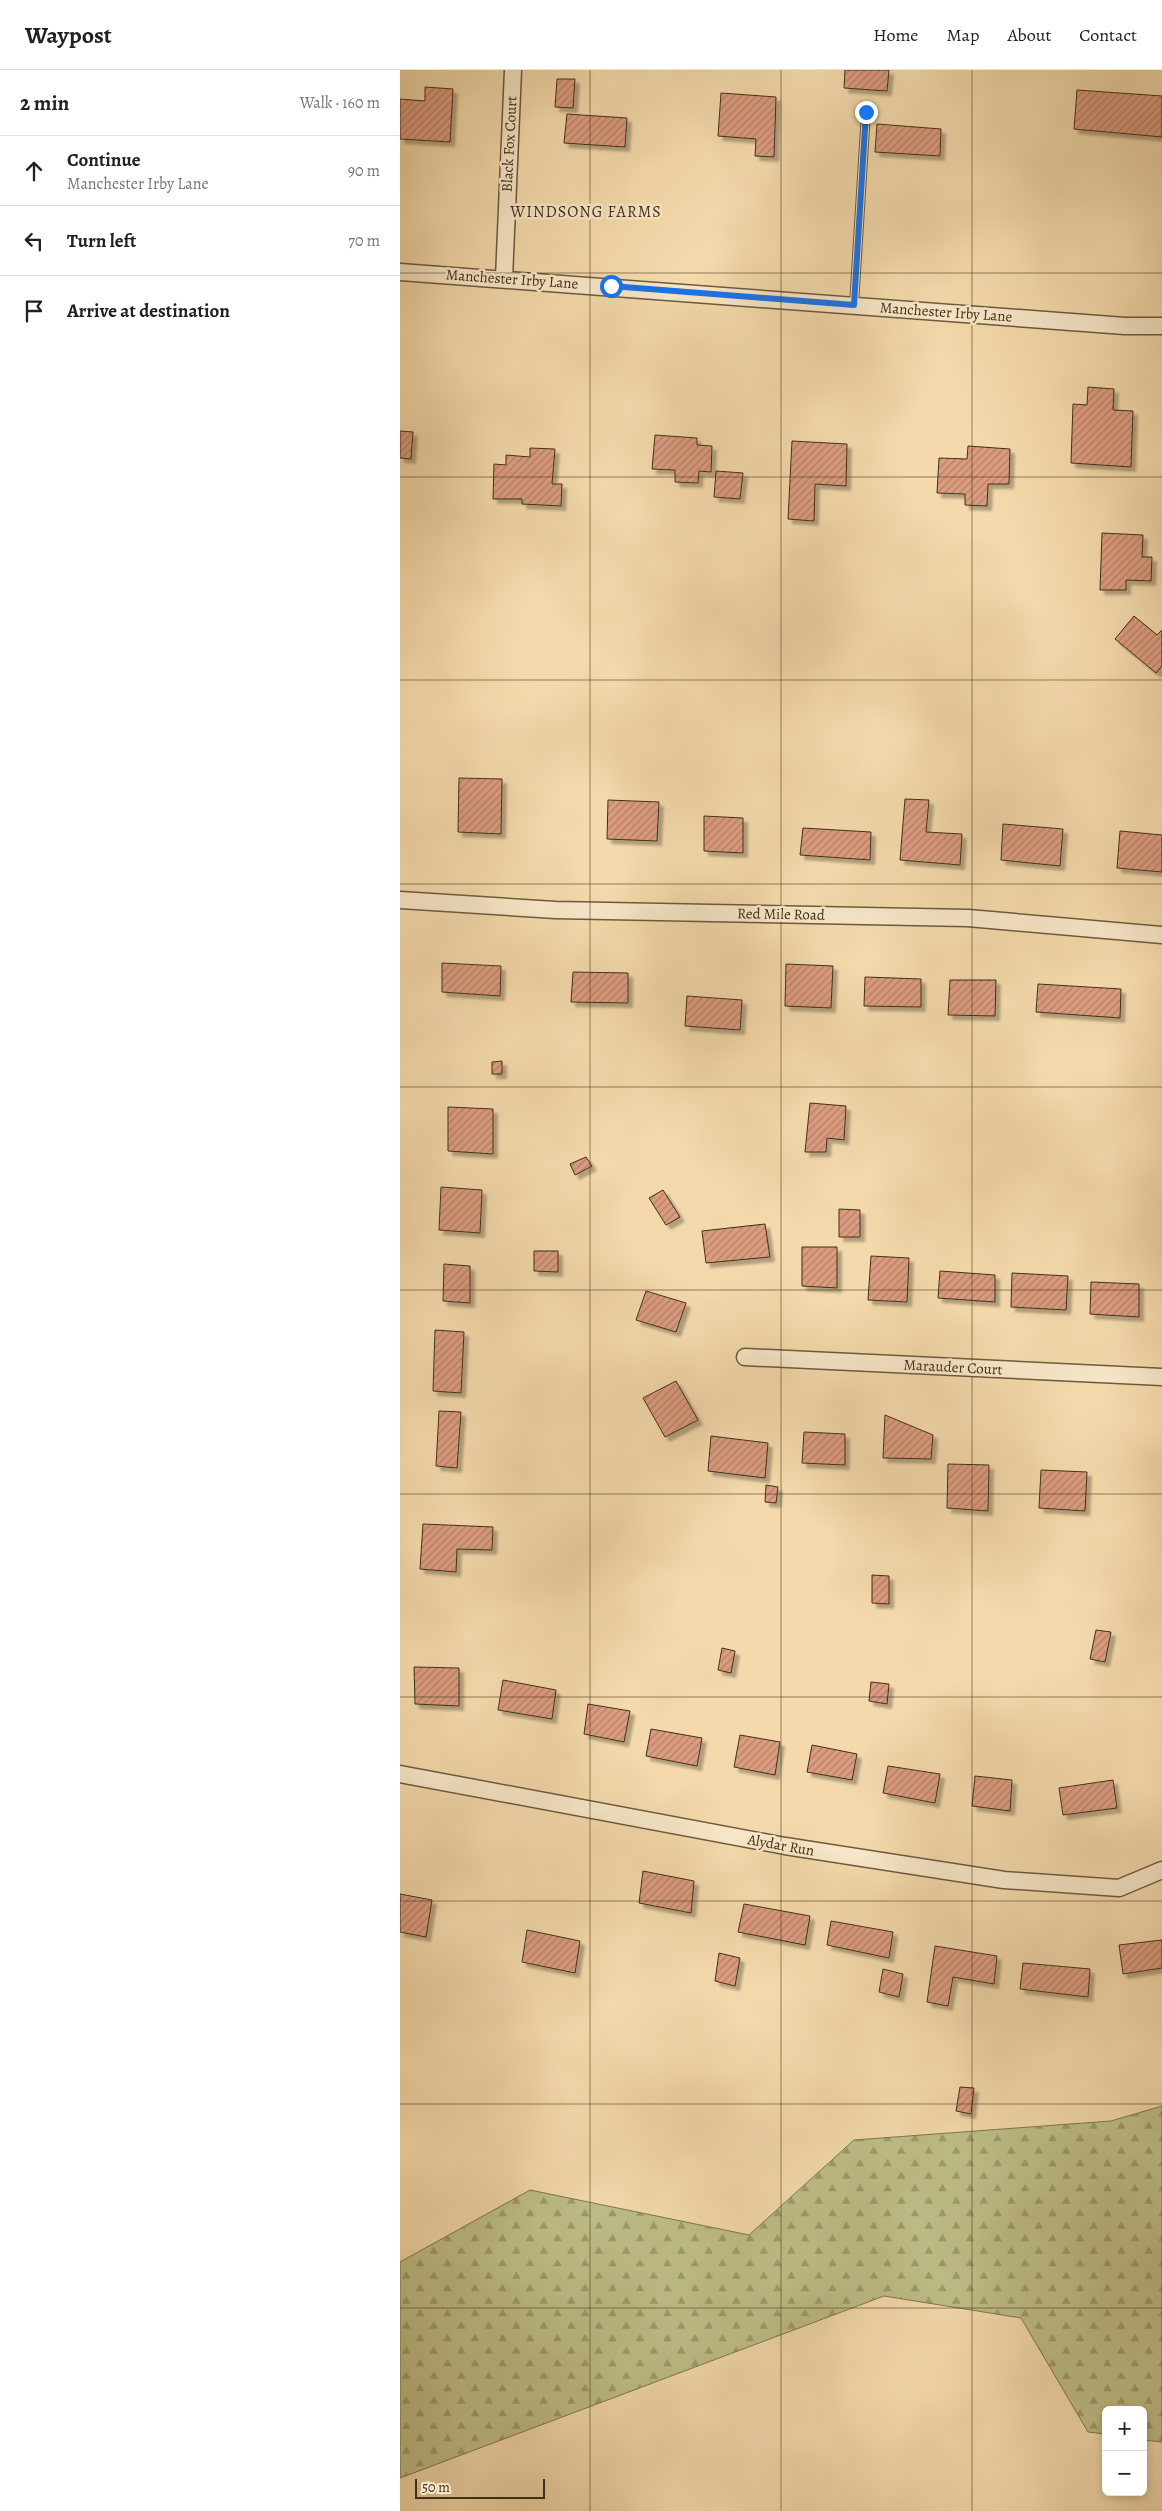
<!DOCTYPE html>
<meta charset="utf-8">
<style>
:root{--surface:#fff;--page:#f2f2f2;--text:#202124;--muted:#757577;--line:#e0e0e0}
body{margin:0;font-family:Alegreya,serif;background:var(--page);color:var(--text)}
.controls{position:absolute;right:15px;bottom:15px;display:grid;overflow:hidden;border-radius:8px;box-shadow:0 2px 8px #0003}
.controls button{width:45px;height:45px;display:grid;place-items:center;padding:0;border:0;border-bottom:1px solid var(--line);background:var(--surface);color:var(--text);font:25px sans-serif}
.scale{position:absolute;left:15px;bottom:12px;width:130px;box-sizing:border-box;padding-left:5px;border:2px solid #412f17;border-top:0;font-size:14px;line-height:18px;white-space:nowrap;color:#412f17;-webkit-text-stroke:4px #f7e6c8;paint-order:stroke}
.stop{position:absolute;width:15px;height:15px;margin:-11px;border:4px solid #1a73e8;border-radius:50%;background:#fff}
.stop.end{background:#1a73e8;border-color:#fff;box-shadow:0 1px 5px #0008}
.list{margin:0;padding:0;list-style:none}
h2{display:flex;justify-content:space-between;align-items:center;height:65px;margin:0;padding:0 20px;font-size:21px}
h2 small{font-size:16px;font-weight:400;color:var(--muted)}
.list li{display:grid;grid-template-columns:32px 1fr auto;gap:15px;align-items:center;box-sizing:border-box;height:70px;padding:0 20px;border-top:1px solid var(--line)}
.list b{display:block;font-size:19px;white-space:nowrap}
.list p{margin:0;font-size:16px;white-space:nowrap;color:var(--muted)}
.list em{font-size:16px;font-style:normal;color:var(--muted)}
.icon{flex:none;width:28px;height:28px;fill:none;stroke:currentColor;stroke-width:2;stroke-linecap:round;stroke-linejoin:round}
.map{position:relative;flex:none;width:762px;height:2441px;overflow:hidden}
header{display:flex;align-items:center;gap:30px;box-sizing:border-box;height:70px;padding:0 25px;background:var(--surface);border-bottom:1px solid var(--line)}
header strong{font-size:24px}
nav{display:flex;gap:28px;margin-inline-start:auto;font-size:18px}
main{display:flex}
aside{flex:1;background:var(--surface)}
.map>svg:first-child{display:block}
.forest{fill:url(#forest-firs);stroke:#80764f}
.building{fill:url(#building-hatch);stroke:#412f17;filter:url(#shadow)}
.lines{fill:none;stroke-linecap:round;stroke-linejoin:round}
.lane-casing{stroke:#6e5a3c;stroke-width:10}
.street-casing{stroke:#6e5a3c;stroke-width:19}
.lane{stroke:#f7e6c8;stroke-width:8}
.street{stroke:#f7e6c8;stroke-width:16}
.route{stroke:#1a73e8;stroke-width:6}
.grid{fill:none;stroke:#412f17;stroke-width:1;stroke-opacity:0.55}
.labels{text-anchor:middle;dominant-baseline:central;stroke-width:5;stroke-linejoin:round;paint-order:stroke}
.street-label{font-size:15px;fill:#412f17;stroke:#f7e6c8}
.neighbourhood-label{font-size:16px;letter-spacing:1px;fill:#412f17;stroke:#f7e6c8}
</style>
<header>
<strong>Waypost</strong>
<nav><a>Home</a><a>Map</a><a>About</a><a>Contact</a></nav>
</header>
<main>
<aside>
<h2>2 min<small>Walk · 160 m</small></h2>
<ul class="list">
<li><svg class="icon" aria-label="ahead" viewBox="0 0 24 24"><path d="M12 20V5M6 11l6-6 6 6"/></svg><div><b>Continue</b><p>Manchester Irby Lane</p></div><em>90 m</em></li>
<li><svg class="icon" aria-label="left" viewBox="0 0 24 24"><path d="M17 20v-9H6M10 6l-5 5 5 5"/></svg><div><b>Turn left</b></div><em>70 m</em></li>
<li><svg class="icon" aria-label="arrive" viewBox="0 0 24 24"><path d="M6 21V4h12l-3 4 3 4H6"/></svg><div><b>Arrive at destination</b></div></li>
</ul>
</aside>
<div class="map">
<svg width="762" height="2441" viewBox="0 0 762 2441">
<defs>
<pattern id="forest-firs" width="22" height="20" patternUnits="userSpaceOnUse" patternTransform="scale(1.25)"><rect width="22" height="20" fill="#bebe87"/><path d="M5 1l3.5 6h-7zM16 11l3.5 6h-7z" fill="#9c9b6d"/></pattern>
<pattern id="building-hatch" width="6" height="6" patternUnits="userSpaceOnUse" patternTransform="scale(1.25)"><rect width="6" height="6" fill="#dc9c80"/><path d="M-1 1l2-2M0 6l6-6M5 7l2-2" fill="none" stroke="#b48068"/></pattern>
<filter id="shadow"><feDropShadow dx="4.5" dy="4.5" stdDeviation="1" flood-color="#0004"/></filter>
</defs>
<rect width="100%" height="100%" fill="#f3d9ab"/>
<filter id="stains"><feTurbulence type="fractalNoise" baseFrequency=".004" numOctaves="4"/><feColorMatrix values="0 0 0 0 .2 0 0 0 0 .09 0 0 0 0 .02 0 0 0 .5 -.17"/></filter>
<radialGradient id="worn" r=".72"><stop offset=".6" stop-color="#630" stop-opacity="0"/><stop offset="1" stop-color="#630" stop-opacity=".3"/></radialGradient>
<!-- forest -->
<path class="forest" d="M 762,2036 L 762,2372 L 743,2370 L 743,2340 L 706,2340 L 706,2364 L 688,2362 L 621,2248 L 484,2226 L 0,2408 L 0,2192 L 130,2120 L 349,2165 L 454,2070 L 711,2051 Z"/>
<!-- building -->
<path class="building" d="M 445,0 L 489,0 L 487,21 L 444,18 Z
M 157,9 L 175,9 L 173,38 L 155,37 Z
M 25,17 L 53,19 L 50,72 L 0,69 L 0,29 L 25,31 Z
M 677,20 L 762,26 L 762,67 L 674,59 Z
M 321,23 L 376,27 L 374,87 L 355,86 L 356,69 L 318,66 Z
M 167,44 L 227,48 L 225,77 L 164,73 Z
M 477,54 L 541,59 L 540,86 L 475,82 Z
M 688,317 L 714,319 L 713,340 L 733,341 L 731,397 L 671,393 L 673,334 L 687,335 Z
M 0,361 L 13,362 L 11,389 L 0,388 Z
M 255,365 L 297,368 L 297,375 L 312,376 L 311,402 L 299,401 L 298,413 L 275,412 L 275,400 L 252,399 Z
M 392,371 L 447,374 L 446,416 L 415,414 L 414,451 L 388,449 Z
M 568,376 L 610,379 L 609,414 L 588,414 L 587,436 L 565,435 L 565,424 L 537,423 L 539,388 L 567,389 Z
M 130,378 L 155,379 L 152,414 L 162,414 L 161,436 L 122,434 L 122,429 L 93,429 L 94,394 L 106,395 L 106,385 L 130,387 Z
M 316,401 L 343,403 L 340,429 L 314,427 Z
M 702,463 L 743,465 L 742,487 L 752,487 L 751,511 L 726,510 L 726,520 L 700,520 Z
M 734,546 L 757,565 L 762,560 L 762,596 L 756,603 L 715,569 Z
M 59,708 L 102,709 L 101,764 L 58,762 Z
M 505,729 L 529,730 L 526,762 L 562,764 L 560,795 L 500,790 Z
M 208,730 L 259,732 L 257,771 L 207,769 Z
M 304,746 L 343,748 L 343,783 L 304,781 Z
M 603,754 L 663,759 L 660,796 L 601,790 Z
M 403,758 L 471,762 L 470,790 L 400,785 Z
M 720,761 L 762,765 L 762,802 L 717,798 Z
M 42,893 L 101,896 L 100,926 L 42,922 Z
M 386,894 L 433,896 L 431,938 L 385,936 Z
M 173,902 L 228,903 L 228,933 L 171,932 Z
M 465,907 L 521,909 L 521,937 L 464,936 Z
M 550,910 L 596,910 L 595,946 L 548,945 Z
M 638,914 L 721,919 L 720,948 L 636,942 Z
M 287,926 L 342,930 L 340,960 L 285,956 Z
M 102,991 L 102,1004 L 92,1004 L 92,992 Z
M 410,1033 L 446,1036 L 444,1070 L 427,1068 L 426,1082 L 405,1082 Z
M 48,1037 L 93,1039 L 93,1084 L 48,1081 Z
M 186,1087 L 192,1096 L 175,1105 L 170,1094 Z
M 41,1117 L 82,1120 L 80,1163 L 39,1160 Z
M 263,1120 L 280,1147 L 266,1155 L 249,1128 Z
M 439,1139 L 460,1140 L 460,1167 L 439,1167 Z
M 365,1154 L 370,1187 L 306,1193 L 302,1161 Z
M 402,1177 L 437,1177 L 437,1218 L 402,1216 Z
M 134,1181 L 158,1181 L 158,1202 L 134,1201 Z
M 471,1186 L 509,1188 L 507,1232 L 468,1230 Z
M 44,1194 L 70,1196 L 70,1233 L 43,1231 Z
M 540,1201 L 595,1205 L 595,1232 L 538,1228 Z
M 612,1203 L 668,1206 L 666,1240 L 611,1237 Z
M 691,1212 L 739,1214 L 739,1247 L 690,1244 Z
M 246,1221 L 286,1233 L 276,1262 L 236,1250 Z
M 35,1260 L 64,1262 L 61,1323 L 33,1321 Z
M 276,1311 L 298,1350 L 265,1367 L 243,1328 Z
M 39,1341 L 61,1342 L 57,1398 L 36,1396 Z
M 485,1345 L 533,1365 L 531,1389 L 483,1388 Z
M 404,1362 L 445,1364 L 445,1395 L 402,1393 Z
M 311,1366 L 368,1373 L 365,1408 L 308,1401 Z
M 548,1394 L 589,1395 L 588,1441 L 547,1438 Z
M 641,1400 L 687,1402 L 685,1441 L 639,1438 Z
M 366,1415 L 378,1417 L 376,1433 L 365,1432 Z
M 23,1454 L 93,1457 L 92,1480 L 57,1479 L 56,1502 L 20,1499 Z
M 472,1505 L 489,1506 L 489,1534 L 472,1533 Z
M 696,1560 L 711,1562 L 705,1592 L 690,1589 Z
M 322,1578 L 335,1581 L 331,1603 L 318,1600 Z
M 14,1597 L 59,1598 L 59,1636 L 15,1634 Z
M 103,1610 L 156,1620 L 152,1649 L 98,1640 Z
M 471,1612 L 489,1614 L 487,1634 L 469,1631 Z
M 188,1634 L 230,1641 L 224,1672 L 184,1664 Z
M 251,1659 L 302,1668 L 297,1696 L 246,1686 Z
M 340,1665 L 380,1672 L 375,1705 L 334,1697 Z
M 412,1675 L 457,1684 L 452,1710 L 407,1702 Z
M 488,1696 L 540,1704 L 535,1733 L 483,1723 Z
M 575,1706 L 612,1710 L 610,1741 L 572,1736 Z
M 713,1710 L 717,1738 L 663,1745 L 659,1718 Z
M 243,1801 L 294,1811 L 291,1843 L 239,1833 Z
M 0,1824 L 32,1830 L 26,1867 L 0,1862 Z
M 344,1834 L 410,1846 L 405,1875 L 338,1862 Z
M 431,1851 L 493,1862 L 489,1888 L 427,1875 Z
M 127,1860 L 180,1871 L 175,1903 L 122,1892 Z
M 762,1870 L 762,1898 L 723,1904 L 719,1875 Z
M 535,1876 L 597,1886 L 594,1914 L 553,1907 L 548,1936 L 527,1932 Z
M 319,1883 L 340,1888 L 335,1916 L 315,1911 Z
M 623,1893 L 690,1899 L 688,1927 L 620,1919 Z
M 483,1899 L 503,1904 L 499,1927 L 479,1922 Z
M 560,2017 L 574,2018 L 571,2044 L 556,2041 Z"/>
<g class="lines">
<!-- lane casing -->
<g class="lane-casing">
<path id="lane" d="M 454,235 L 466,42"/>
</g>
<!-- street casing -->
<g class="street-casing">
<path id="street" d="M 0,202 L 725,256 L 762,256
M 104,208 L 113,0
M 0,830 L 155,840 L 568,848 L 762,865
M 345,1287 L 762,1307
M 0,1704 L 385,1776 L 604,1810 L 719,1818 L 762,1800"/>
</g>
<!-- lane -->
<use href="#lane" class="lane"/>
<!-- street -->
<use href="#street" class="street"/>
</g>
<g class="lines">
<!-- route -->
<path class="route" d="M 211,216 L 454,235 L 466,42"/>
</g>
<!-- grid -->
<path class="grid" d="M 190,0 L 190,2441M 381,0 L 381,2441M 572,0 L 572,2441M 0,203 L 762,203M 0,407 L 762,407M 0,610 L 762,610M 0,814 L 762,814M 0,1017 L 762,1017M 0,1220 L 762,1220M 0,1424 L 762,1424M 0,1627 L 762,1627M 0,1831 L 762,1831M 0,2034 L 762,2034M 0,2238 L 762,2238"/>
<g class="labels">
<!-- street labels -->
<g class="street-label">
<text transform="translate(109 74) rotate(-87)">Black Fox Court</text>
<text transform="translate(112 209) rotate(4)">Manchester Irby Lane</text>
<text transform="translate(546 242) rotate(4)">Manchester Irby Lane</text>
<text transform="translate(381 844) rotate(1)">Red Mile Road</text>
<text transform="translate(553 1297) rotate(3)">Marauder Court</text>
<text transform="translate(381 1775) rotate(10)">Alydar Run</text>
</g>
<!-- neighbourhood labels -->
<g class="neighbourhood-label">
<text x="186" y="142">WINDSONG FARMS</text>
</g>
</g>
<rect width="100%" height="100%" filter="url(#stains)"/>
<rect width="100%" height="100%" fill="url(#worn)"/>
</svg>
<div class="controls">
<button>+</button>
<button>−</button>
</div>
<div class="scale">50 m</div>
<div class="stop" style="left:211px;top:216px"></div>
<div class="stop end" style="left:466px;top:42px"></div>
</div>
</main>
